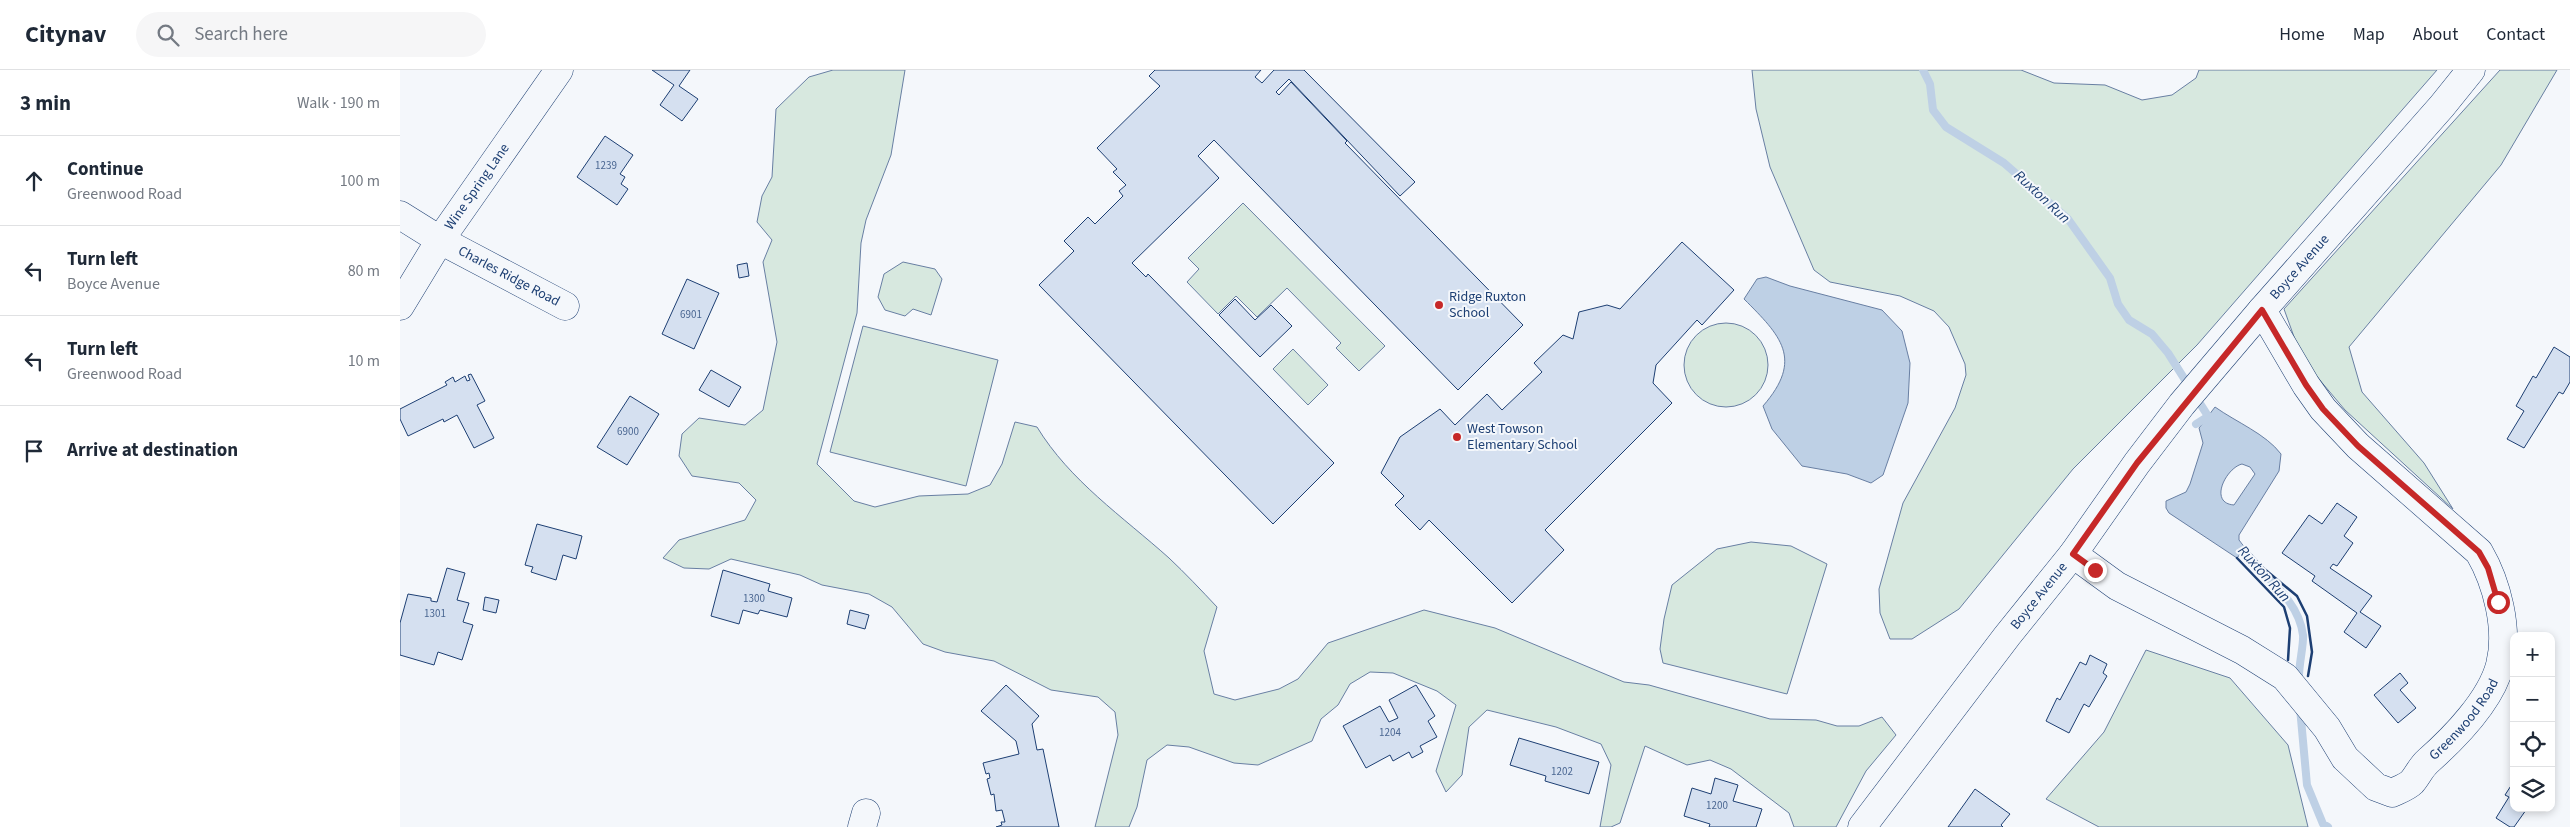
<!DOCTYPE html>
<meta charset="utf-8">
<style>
:root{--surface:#fff;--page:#f6f6f7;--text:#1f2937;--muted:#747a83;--line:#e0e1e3}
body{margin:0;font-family:"Source Sans 3",sans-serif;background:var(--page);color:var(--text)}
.controls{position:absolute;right:15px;bottom:15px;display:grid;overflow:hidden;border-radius:10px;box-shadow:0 2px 8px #0003}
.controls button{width:45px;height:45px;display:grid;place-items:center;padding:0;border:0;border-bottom:1px solid var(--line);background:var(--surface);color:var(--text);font:25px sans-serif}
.stop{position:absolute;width:15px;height:15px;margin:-11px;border:4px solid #c62828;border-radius:50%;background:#fff}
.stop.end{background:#c62828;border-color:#fff;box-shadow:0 1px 5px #0008}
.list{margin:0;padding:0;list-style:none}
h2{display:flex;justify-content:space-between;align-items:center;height:65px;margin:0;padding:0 20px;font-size:21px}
h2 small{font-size:16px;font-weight:400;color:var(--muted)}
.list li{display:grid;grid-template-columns:32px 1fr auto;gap:15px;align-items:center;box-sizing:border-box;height:90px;padding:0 20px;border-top:1px solid var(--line)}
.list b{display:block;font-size:19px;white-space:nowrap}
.list p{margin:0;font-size:16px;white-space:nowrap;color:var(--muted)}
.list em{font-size:16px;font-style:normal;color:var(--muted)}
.icon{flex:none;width:28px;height:28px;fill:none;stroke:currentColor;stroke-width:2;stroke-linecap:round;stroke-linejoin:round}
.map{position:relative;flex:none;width:2170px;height:757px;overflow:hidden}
header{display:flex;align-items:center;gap:30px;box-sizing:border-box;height:70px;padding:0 25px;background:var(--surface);border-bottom:1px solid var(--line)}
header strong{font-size:24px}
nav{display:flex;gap:28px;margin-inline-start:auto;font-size:18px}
.search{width:350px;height:45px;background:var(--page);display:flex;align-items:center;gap:12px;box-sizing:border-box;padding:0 18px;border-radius:28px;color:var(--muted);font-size:19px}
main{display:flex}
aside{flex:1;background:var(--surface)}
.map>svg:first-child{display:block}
.green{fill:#d7e8df;stroke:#687fa3}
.water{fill:#bed0e5;stroke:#687fa3;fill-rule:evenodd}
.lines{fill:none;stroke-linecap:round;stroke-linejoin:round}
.stream{stroke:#bed0e5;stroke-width:8}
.building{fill:#d5e0f0;stroke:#1d3f73}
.minor-casing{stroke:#1d3f73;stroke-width:29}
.minor{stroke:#f4f7fb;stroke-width:28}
.wall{stroke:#1d3f73;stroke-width:2.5}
.route{stroke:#c62828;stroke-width:6}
.poi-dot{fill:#c62828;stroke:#f4f7fb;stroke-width:2}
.labels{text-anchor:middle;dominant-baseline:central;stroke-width:4;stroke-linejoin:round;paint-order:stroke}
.number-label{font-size:11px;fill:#4b6792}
.street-label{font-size:14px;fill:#1d3f73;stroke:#f4f7fb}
.poi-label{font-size:14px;fill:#1d3f73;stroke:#f4f7fb;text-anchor:start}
.water-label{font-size:15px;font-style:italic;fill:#1d3f73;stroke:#f4f7fb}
</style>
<header>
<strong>Citynav</strong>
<div class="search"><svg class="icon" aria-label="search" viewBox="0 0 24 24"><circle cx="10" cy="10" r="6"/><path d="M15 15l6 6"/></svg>Search here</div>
<nav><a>Home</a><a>Map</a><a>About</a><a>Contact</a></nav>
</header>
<main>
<aside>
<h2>3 min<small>Walk · 190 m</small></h2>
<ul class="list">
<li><svg class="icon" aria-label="ahead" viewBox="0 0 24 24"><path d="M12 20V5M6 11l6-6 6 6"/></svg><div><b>Continue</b><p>Greenwood Road</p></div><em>100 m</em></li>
<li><svg class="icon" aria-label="left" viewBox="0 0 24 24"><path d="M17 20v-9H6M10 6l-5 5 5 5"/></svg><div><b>Turn left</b><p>Boyce Avenue</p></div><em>80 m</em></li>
<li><svg class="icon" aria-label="left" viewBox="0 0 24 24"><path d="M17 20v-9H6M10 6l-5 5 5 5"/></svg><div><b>Turn left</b><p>Greenwood Road</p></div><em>10 m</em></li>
<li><svg class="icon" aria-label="arrive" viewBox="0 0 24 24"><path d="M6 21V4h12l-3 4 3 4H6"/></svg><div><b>Arrive at destination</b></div></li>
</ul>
</aside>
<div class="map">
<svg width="2170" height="757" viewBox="0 0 2170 757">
<rect width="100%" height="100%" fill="#f4f7fb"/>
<!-- green -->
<path class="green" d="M 433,0 L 505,0 L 491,85 L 466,150 L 461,173 L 457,243 L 417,394 L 454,431 L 475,437 L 519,426 L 568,424 L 590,415 L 602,394 L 615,352 L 637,357 C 670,411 722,446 769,488 C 785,503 801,520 817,537 L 804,581 L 814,624 L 835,630 L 879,619 L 898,609 L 928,573 L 1024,540 L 1095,558 L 1224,612 L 1249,615 L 1370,649 L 1416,650 L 1437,656 L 1459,656 L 1482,647 L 1496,665 L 1466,701 L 1436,757 L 1394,757 L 1389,743 L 1331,699 L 1310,690 L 1287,695 L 1245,676 L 1220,753 L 1211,757 L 1200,757 L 1211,695 L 1201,674 L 1156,657 L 1087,640 L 1069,657 L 1062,705 L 1046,722 L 1036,701 L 1056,635 L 1037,621 L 993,603 L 970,602 L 950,614 L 938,635 L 921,649 L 912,671 L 858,695 L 834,693 L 789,677 L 767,675 L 747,690 L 737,737 L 729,757 L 695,757 L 718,665 L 715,642 L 698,627 L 651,620 L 594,591 L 545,582 L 523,574 L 492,537 L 469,524 L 422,515 L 400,505 L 331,489 L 309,499 L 284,498 L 263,488 L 279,470 L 345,450 L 356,430 L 339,413 L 292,406 L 279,386 L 282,364 L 299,348 L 345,355 L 363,340 L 377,272 L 363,192 L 372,170 L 357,152 L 362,126 L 372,107 L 376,39 L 409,7 Z
M 1352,0 L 1621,0 L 1654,13 L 1705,15 L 1742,30 L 1772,25 L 1796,8 L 1799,0 L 2037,0 L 1797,275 L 1673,399 L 1559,539 L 1512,569 L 1490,569 L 1480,543 L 1479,519 L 1503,433 L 1555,338 L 1566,305 L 1565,294 L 1549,257 L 1534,241 L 1500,226 L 1430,212 L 1414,200 L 1370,97 L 1356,39 Z
M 2100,0 L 2157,0 L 2101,95 L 1949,277 L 1962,322 L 2024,393 L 2053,439 L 1945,340 L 1902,289 L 1884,239 Z
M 843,133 L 985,276 L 959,301 L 936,278 L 941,273 L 887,218 L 857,247 L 836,226 L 818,244 L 787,212 L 799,199 L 788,188 Z
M 503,192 L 535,199 L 542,209 L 531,245 L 513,239 L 505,246 L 485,240 L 478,227 L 484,204 Z
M1284 295a42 42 0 1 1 84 0a42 42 0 1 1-84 0Z
M 463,256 L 598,290 L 566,416 L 430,382 Z
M 893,279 L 928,315 L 908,335 L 873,299 Z
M 1351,472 L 1391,476 L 1427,494 L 1387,624 L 1263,593 L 1260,579 L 1264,549 L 1272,515 L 1317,479 Z
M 1746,580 L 1830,608 L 1888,675 L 1908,757 L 1699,757 L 1646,729 L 1704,662 Z"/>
<!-- water -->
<path class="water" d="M 1366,207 L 1390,216 L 1482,240 L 1502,261 L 1510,293 L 1508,333 L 1483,405 L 1471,413 L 1447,404 L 1402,396 L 1372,359 L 1363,336 C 1404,289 1381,266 1344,229 L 1357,209 Z
M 1815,337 C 1836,352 1866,364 1881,384 L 1879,401 L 1839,465 L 1839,470 L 1845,478 L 1837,488 L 1769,443 L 1766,438 L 1766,431 L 1786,422 L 1790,414 L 1803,373 L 1799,358 ZM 1842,394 L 1850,397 L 1855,404 L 1834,435 C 1808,433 1826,398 1842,394 Z"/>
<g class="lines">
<!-- stream -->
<path class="stream" d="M 1523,0 L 1530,14 L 1533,40 L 1546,57 L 1604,93 L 1668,149 L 1710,208 L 1718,234 L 1729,250 L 1752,264 L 1768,283 L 1813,354
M 1796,354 L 1807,347
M 1837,475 C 1859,504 1898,526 1903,565 C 1904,575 1898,597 1899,611
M 1900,638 L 1907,715 L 1923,754 L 1928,757"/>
</g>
<!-- building -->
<path class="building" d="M 252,0 L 290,0 L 279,16 L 298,29 L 282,51 L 260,35 L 274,15 Z
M 755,0 L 861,0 L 855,7 L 862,13 L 874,0 L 904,0 L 1015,112 L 1000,126 L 889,9 L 876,22 L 879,25 L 891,12 L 947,71 L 945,73 L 1123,255 L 1058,320 L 814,70 L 798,86 L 819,108 L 732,193 L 746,207 L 748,204 L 934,393 L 873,454 L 639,215 L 674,181 L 664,171 L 688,147 L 695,154 L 723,126 L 719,121 L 726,115 L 713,102 L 717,99 L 697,78 L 760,16 L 749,6 Z
M 205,66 L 233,85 L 220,104 L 225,107 L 221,114 L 228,119 L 217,135 L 177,107 Z
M 1282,172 L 1334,220 L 1302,255 L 1297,250 L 1256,295 L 1253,313 L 1272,333 L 1145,460 L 1164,480 L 1112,533 L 1029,450 L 1020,460 L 995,435 L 1004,426 L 981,403 L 1000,367 L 1040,339 L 1055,355 L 1087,324 L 1102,340 L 1142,302 L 1134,293 L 1163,265 L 1173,269 L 1179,242 L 1207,235 L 1220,239 Z
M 347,193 L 349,206 L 339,208 L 337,195 Z
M 287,209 L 319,223 L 294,279 L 262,264 Z
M 835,229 L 855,250 L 871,235 L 892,256 L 860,287 L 819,245 Z
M 2154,277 L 2170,287 L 2170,312 L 2163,324 L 2159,322 L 2124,378 L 2107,369 L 2124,341 L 2116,336 L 2133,306 L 2136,308 Z
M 311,300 L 341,317 L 329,337 L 299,320 Z
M 71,304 L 85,331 L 77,335 L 94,368 L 74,378 L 57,345 L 44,352 L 43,349 L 8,366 L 0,349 L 0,339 L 47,315 L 45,312 L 53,307 L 55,312 L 65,306 L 67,311 L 70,310 L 68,305 Z
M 230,326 L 259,344 L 227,395 L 197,377 Z
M 1937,433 L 1957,447 L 1944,466 L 1953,473 L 1937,496 L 1933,494 L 1930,498 L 1972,526 L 1960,542 L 1981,556 L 1966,578 L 1944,562 L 1957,543 L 1912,511 L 1915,506 L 1882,483 L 1909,445 L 1922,454 Z
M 137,454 L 182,466 L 176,489 L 163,485 L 156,510 L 131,502 L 133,497 L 125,495 Z
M 47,498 L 65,503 L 57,530 L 69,533 L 63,552 L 73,555 L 62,590 L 38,582 L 34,595 L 0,585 L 0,553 L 8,524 L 31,528 L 31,531 L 37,532 Z
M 323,500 L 370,514 L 368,521 L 392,528 L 387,547 L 360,540 L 358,544 L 343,540 L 339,554 L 311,546 Z
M 85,527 L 99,530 L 96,543 L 83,540 Z
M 450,540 L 469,545 L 465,559 L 447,554 Z
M 1690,585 L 1707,594 L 1703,603 L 1707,606 L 1689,637 L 1684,634 L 1669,663 L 1646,651 L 1657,628 L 1660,630 L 1680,592 L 1686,595 Z
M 2000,603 L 2008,613 L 2000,620 L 2016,638 L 1998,653 L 1974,625 Z
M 606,615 L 639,646 L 632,654 L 637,680 L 643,679 L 659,757 L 596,757 L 602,755 L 601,752 L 605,752 L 602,740 L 596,741 L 594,724 L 591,725 L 587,709 L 590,708 L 589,703 L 586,704 L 583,693 L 619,684 L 616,671 L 581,641 Z
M 1016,615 L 1035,646 L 1028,651 L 1037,667 L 1020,676 L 1023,682 L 1012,688 L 1009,682 L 993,691 L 990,685 L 966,698 L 943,656 L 980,636 L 989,652 L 998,648 L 989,630 Z
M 1119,668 L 1199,692 L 1189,724 L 1145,711 L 1146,706 L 1110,695 Z
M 1315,708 L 1338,715 L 1333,731 L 1362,739 L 1356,757 L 1309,757 L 1310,754 L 1284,746 L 1292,718 L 1311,724 Z
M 2114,711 L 2114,738 L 2130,738 L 2128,741 L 2126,740 L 2114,757 L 2110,757 L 2096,748 L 2109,727 L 2105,725 Z
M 1575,719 L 1610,744 L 1601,755 L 1603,757 L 1548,757 Z"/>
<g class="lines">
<!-- minor casing -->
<g class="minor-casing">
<g id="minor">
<path id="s1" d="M 0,145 L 40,170 L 165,236"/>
<path id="s2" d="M 0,236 L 40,170 L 159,0"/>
<path id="s3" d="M 1673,484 L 1717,516 L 1842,580 L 1885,607 L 1927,658 L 1945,688 L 1976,717 L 1992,723 C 1998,720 2007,717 2012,712 C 2018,705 2021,697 2028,691 C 2054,668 2091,630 2100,595 C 2109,559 2097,513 2079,482 L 1958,376 L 1923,339 L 1906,315 L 1862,240"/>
<path d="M 462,757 L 466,743"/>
<path id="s4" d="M 1462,757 L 1607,566 L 1673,484 L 1737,393 L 1782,334 L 1862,240 L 2042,36 L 2071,0"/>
</g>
</g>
<!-- minor -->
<use href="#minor" class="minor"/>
<!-- wall -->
<path class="wall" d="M 1845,478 L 1862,497 L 1897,526 L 1907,546 L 1912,582 L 1908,606
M 1837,488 L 1884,537 L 1890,558 L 1888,590"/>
</g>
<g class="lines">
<!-- route -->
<path class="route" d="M 1695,500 L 1673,484 L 1737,393 L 1862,240 L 1906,315 L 1923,339 L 1958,376 L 2079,482 L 2088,498 L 2098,532"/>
</g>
<!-- markers -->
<g class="poi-dot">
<circle cx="1039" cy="235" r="5"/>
<circle cx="1057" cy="367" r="5"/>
</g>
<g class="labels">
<!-- number labels -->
<g class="number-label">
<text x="206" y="95">1239</text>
<text x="291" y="244">6901</text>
<text x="228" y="361">6900</text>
<text x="354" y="528">1300</text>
<text x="35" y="543">1301</text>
<text x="990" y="662">1204</text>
<text x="1162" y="701">1202</text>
<text x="1317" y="735">1200</text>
</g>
<!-- street labels -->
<g class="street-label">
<text stroke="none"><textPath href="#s2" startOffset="142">Wine Spring Lane</textPath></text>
<text stroke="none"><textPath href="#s4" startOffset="711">Boyce Avenue</textPath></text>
<text stroke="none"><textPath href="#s1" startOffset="125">Charles Ridge Road</textPath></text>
<text stroke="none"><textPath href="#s4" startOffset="291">Boyce Avenue</textPath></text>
<text stroke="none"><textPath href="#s3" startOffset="511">Greenwood Road</textPath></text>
</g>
<!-- poi labels -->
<g class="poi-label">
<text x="1049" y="227">Ridge Ruxton<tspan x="1049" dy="16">School</tspan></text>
<text x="1067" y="359">West Towson<tspan x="1067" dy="16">Elementary School</tspan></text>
</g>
<!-- water labels -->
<g class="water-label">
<text transform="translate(1642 127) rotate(43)">Ruxton Run</text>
<text transform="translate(1864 504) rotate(48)">Ruxton Run</text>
</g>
</g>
</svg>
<div class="controls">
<button>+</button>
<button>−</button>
<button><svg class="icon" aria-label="locate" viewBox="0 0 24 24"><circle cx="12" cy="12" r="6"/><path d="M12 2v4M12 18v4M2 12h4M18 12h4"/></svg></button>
<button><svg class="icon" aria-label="layers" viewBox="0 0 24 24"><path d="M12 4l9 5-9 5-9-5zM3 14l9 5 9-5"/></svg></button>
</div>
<div class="stop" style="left:2098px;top:532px"></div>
<div class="stop end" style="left:1695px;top:500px"></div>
</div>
</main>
